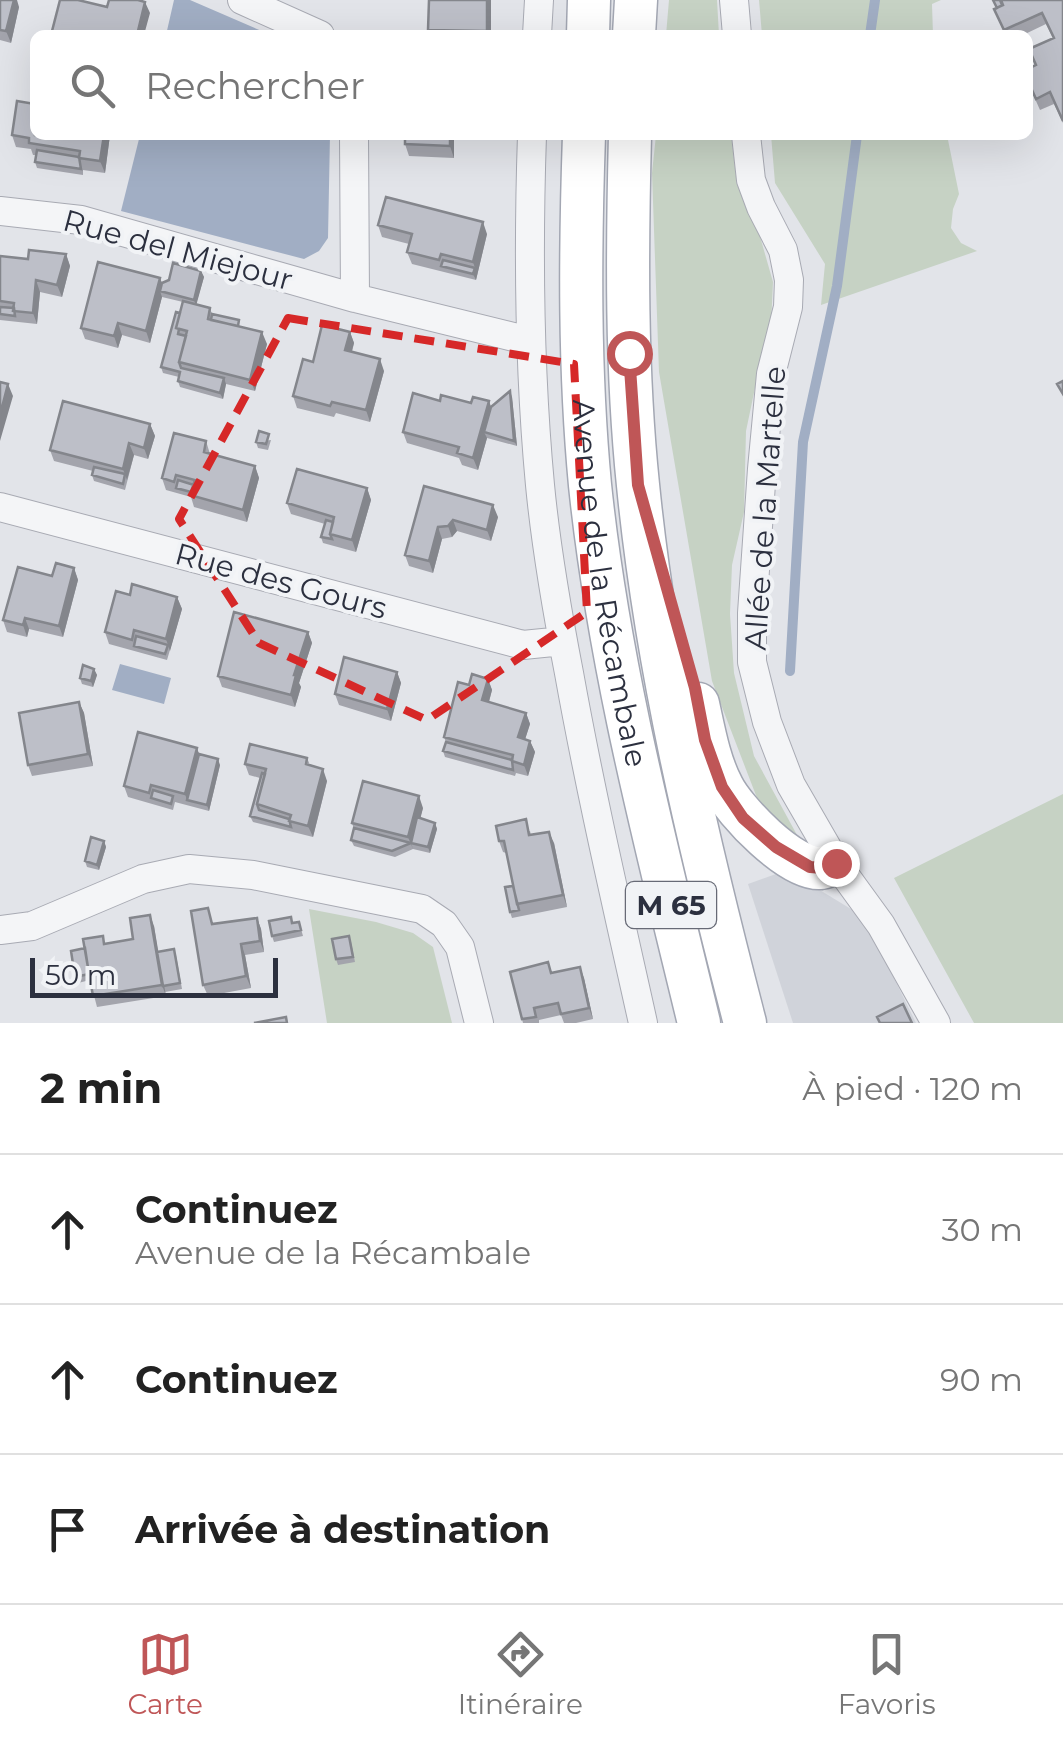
<!DOCTYPE html>
<html lang="fr">
<meta charset="utf-8">
<style>
:root{--surface:#fff;--page:#f6f6f6;--text:#222;--muted:#767676;--line:#e0e0e0;--accent:#bf5657}
body{margin:0;font-family:Montserrat,sans-serif;background:var(--page);color:var(--text)}
.scale{position:absolute;left:30px;bottom:25px;width:248px;box-sizing:border-box;padding-left:10px;border:5px solid #2c303f;border-top:0;font-size:28px;line-height:35px;white-space:nowrap;color:#2c303f;-webkit-text-stroke:8px #f1f3f6;paint-order:stroke}
.stop{position:absolute;width:30px;height:30px;margin:-22px;border:8px solid #bf5657;border-radius:50%;background:#fff}
.stop.end{background:#bf5657;border-color:#fff;box-shadow:0 2px 10px #0008}
.list{margin:0;padding:0;list-style:none}
h2{display:flex;justify-content:space-between;align-items:center;height:130px;margin:0;padding:0 40px;font-size:42px}
h2 small{font-size:32px;font-weight:400;color:var(--muted)}
.list li{display:grid;grid-template-columns:65px 1fr auto;gap:30px;align-items:center;box-sizing:border-box;height:150px;padding:0 40px;border-top:2px solid var(--line)}
.list b{display:block;font-size:38px;white-space:nowrap}
.list p{margin:0;font-size:32px;white-space:nowrap;color:var(--muted)}
.list em{font-size:32px;font-style:normal;color:var(--muted)}
.icon{flex:none;width:55px;height:55px;fill:none;stroke:currentColor;stroke-width:2;stroke-linecap:round;stroke-linejoin:round}
.map{position:relative;flex:none;width:1063px;height:1023px;overflow:hidden}
.search{position:absolute;background:var(--surface);box-shadow:0 10px 40px #0002;left:30px;right:30px;top:30px;height:110px;display:flex;align-items:center;gap:25px;box-sizing:border-box;padding:0 35px;border-radius:15px;color:var(--muted);font-size:38px}
.sheet{height:580px;background:var(--surface)}
nav{display:flex;justify-content:space-around;align-items:center;box-sizing:border-box;height:140px;border-top:2px solid var(--line);background:var(--surface);font-size:28px;color:var(--muted)}
nav a{display:grid;justify-items:center;gap:5px}
nav .on{color:var(--accent)}
.map>svg:first-child{display:block}
.built{fill:#d0d3da}
.green{fill:#c6d2c4}
.water{fill:#a1aec4}
.lines{fill:none;stroke-linecap:round;stroke-linejoin:round}
.stream{stroke:#a1aec4;stroke-width:10}
.street-casing{stroke:#a8aab3;stroke-width:30}
.primary-casing{stroke:#a3a7b3;stroke-width:45}
.street{stroke:#f4f5f7;stroke-width:28}
.primary{stroke:#fff;stroke-width:42}
.wall{fill:#a3a4ac}
.shaded-wall{fill:#84868c}
.building{fill:#bdbfc8;stroke:#84868c;stroke-width:2.5}
.route{stroke:#bf5657;stroke-width:12}
.marked{fill:none;stroke:#d62828;stroke-width:8;stroke-dasharray:20 12;stroke-linejoin:round}
.labels{text-anchor:middle;dominant-baseline:central;stroke-width:8;stroke-linejoin:round;paint-order:stroke}
.shield{fill:#f1f3f6;stroke:#676a76;stroke-width:2.5}
.shield-label{font-size:28px;font-weight:bold;fill:#2c303f}
.street-label{font-size:30px;fill:#2c303f;stroke:#f1f3f6}
</style>
<div class="map">
<svg width="1063" height="1023" viewBox="0 0 1063 1023">
<rect width="100%" height="100%" fill="#e2e4e9"/>
<!-- built -->
<path class="built" d="M 787,870 L 864,917 L 916,1023 L 793,1023 L 748,884 Z"/>
<!-- green -->
<path class="green" d="M 669,0 L 717,0 L 719,35 L 666,35 Z
M 759,0 L 941,0 L 932,4 L 933,35 L 762,35 Z
M 656,135 L 731,135 L 737,185 L 757,226 L 773,282 L 771,325 L 760,364 L 746,431 L 744,512 L 732,565 L 730,614 L 734,673 L 754,756 L 797,835 L 791,843 L 762,811 L 712,681 L 659,372 L 652,173 Z
M 771,135 L 947,135 L 959,194 L 953,209 L 951,228 L 961,243 L 977,251 L 821,305 L 825,264 L 775,183 Z
M 1063,794 L 1063,1023 L 974,1023 L 894,878 Z
M 309,909 L 376,922 L 413,933 L 433,947 L 452,1023 L 327,1023 Z"/>
<!-- water -->
<path class="water" d="M 174,0 L 190,0 L 271,35 L 166,35 Z
M 140,135 L 330,135 L 328,238 L 319,251 L 304,259 L 121,211 Z
M 120,664 L 171,678 L 164,704 L 112,690 Z"/>
<g class="lines">
<!-- stream -->
<path class="stream" d="M 870,35 L 875,0
M 790,671 L 803,442 L 837,286 L 857,135"/>
<!-- street casing -->
<g class="street-casing">
<path id="street" d="M 242,0 L 320,35
M 734,0 L 737,35
M 537,35 L 539,0
M 354,135 L 355,298
M 532,135 C 528,252 529,368 540,485 C 546,548 557,611 569,673 C 590,790 617,906 643,1023
M 746,135 L 751,180 L 761,207 L 783,250 L 789,280 L 788,307 L 771,374 L 762,469 L 752,613 L 752,662 L 767,722 L 791,785 L 836,863 L 881,925 L 936,1023
M 0,211 L 81,220 L 355,298 L 530,341
M 0,507 L 523,645 L 563,641
M 0,930 L 32,926 L 143,879 L 189,869 L 253,875 L 422,909 L 444,924 L 460,947 L 479,1023"/>
</g>
<!-- primary casing -->
<g class="primary-casing">
<g id="primary">
<path d="M 588,35 L 589,0"/>
<path d="M 634,35 L 636,0"/>
<path id="s1" d="M 584,135 C 580,252 579,369 590,485 C 609,668 656,845 699,1023"/>
<path d="M 630,135 C 627,252 626,369 638,485 C 656,667 699,846 745,1023"/>
<path d="M 698,704 C 704,731 709,761 722,786 C 734,811 792,871 821,868 C 824,868 833,864 836,863"/>
</g>
</g>
<!-- street -->
<use href="#street" class="street"/>
<!-- primary -->
<use href="#primary" class="primary"/>
</g>
<!-- wall -->
<path class="wall" d="M 0,0 L 19,7 L 11,43 L 0,40 Z
M 429,0 L 491,0 L 491,35 L 430,35 L 428,30 Z
M 1063,0 L 1063,123 L 1054,104 L 1040,110 L 1028,83 L 1028,69 L 1035,66 L 1029,49 L 1053,38 L 1046,24 L 1023,35 L 1005,35 L 994,9 Z
M 12,135 L 110,135 L 105,173 L 83,170 L 83,175 L 37,168 L 35,162 L 36,155 L 33,155 L 31,149 L 16,147 Z
M 454,135 L 454,158 L 409,156 L 405,144 Z
M 378,225 L 487,234 L 476,280 L 412,264 L 407,252 L 409,244 L 382,237 Z
M 66,254 L 70,266 L 62,297 L 40,292 L 37,324 L 0,320 L 0,256 L 28,259 Z
M 201,271 L 204,277 L 196,304 L 210,308 L 212,314 L 241,327 L 267,344 L 255,391 L 226,384 L 223,399 L 180,387 L 178,381 L 179,377 L 163,373 L 161,367 L 183,302 L 162,297 L 150,343 L 122,335 L 118,348 L 85,339 L 81,328 L 160,278 L 162,283 Z
M 350,332 L 354,343 L 352,352 L 384,371 L 370,422 L 336,413 L 334,417 L 297,408 L 293,396 L 313,362 Z
M 512,397 L 517,446 L 487,438 L 478,470 L 462,465 L 459,458 L 407,443 L 403,432 L 440,400 L 471,403 L 489,401 L 491,407 Z
M 150,424 L 155,436 L 148,459 L 134,455 L 125,490 L 94,481 L 92,475 L 93,471 L 54,461 L 50,450 Z
M 271,440 L 268,450 L 258,448 L 256,442 Z
M 206,441 L 210,454 L 255,466 L 259,478 L 247,522 L 194,507 L 191,497 L 166,490 L 162,478 Z
M 424,486 L 498,517 L 491,541 L 457,531 L 452,537 L 442,539 L 433,573 L 409,566 L 405,555 Z
M 367,488 L 371,500 L 356,552 L 323,543 L 321,537 L 325,524 L 291,514 L 287,503 Z
M 74,568 L 78,580 L 63,637 L 29,629 L 27,637 L 7,632 L 3,620 L 52,576 Z
M 130,595 L 177,597 L 182,609 L 167,660 L 109,644 L 105,632 Z
M 308,632 L 312,643 L 299,683 L 301,687 L 295,707 L 222,687 L 218,676 Z
M 94,669 L 97,675 L 93,687 L 82,684 L 80,678 Z
M 397,672 L 401,683 L 391,721 L 339,705 L 335,694 Z
M 488,679 L 492,690 L 489,702 L 526,713 L 530,724 L 525,739 L 530,741 L 535,752 L 528,776 L 516,773 L 515,776 L 445,757 L 443,751 L 446,742 L 444,737 L 469,685 Z
M 79,702 L 84,713 L 93,766 L 32,776 L 28,765 Z
M 197,748 L 199,754 L 220,765 L 209,811 L 175,802 L 173,810 L 128,797 L 124,786 Z
M 307,758 L 310,765 L 327,781 L 313,837 L 253,822 L 250,816 L 260,778 L 249,775 L 245,764 Z
M 423,808 L 420,818 L 435,823 L 437,829 L 430,853 L 413,849 L 395,857 L 354,846 L 351,840 L 354,829 L 352,823 Z
M 530,831 L 531,835 L 554,843 L 567,907 L 512,918 L 510,912 L 513,886 L 506,853 L 503,852 L 499,841 Z
M 104,841 L 106,847 L 99,870 L 87,867 L 85,861 Z
M 257,918 L 261,929 L 264,952 L 245,955 L 251,988 L 208,996 L 203,985 Z
M 299,922 L 303,936 L 274,942 L 272,936 L 292,923 Z
M 154,926 L 158,952 L 176,955 L 182,989 L 165,992 L 166,996 L 97,1007 L 90,980 L 78,983 L 75,977 L 106,944 L 133,939 Z
M 351,942 L 355,962 L 338,965 L 336,959 Z
M 548,962 L 552,973 L 584,978 L 593,1019 L 576,1023 L 564,1023 L 561,1015 L 539,1020 L 539,1023 L 523,1023 L 510,972 Z"/>
<!-- shaded-wall -->
<path class="shaded-wall" d="M 14,0 L 17,0 L 19,7 L 11,43 L 6,31 Z
M 487,0 L 491,0 L 491,35 L 488,35 L 487,31 Z
M 145,2 L 150,13 L 144,35 L 137,35 Z
M 104,135 L 110,135 L 105,173 L 100,161 Z
M 450,135 L 454,135 L 454,158 L 450,146 Z
M 483,222 L 487,234 L 476,280 L 473,274 L 475,268 L 473,262 Z
M 66,254 L 70,266 L 62,297 L 57,285 Z
M 201,271 L 204,277 L 196,306 L 194,300 Z
M 160,278 L 164,289 L 160,291 L 162,297 L 150,343 L 146,331 Z
M 36,280 L 40,292 L 37,324 L 33,313 Z
M 118,323 L 122,335 L 118,348 L 114,336 Z
M 262,332 L 267,344 L 255,391 L 250,380 Z
M 350,332 L 354,343 L 349,361 L 345,350 Z
M 380,359 L 384,371 L 370,422 L 366,410 Z
M 224,378 L 226,384 L 223,399 L 220,393 Z
M 8,384 L 13,396 L 0,441 L 0,415 Z
M 510,391 L 512,397 L 517,446 L 514,441 Z
M 489,401 L 493,413 L 484,432 L 487,438 L 478,470 L 473,458 Z
M 150,424 L 155,436 L 148,459 L 144,448 Z
M 129,443 L 134,455 L 127,480 L 123,469 Z
M 255,466 L 259,478 L 247,522 L 243,510 Z
M 367,488 L 371,500 L 356,552 L 352,540 Z
M 493,505 L 498,517 L 491,541 L 487,530 Z
M 453,520 L 457,531 L 452,537 L 448,526 Z
M 438,527 L 442,539 L 433,573 L 429,561 Z
M 74,568 L 78,580 L 63,637 L 59,626 Z
M 177,597 L 182,609 L 170,651 L 166,639 Z
M 25,618 L 29,629 L 27,637 L 23,625 Z
M 308,632 L 312,643 L 299,683 L 301,687 L 295,707 L 291,695 L 294,675 Z
M 94,669 L 97,675 L 93,687 L 91,681 Z
M 397,672 L 401,683 L 391,721 L 387,709 Z
M 488,679 L 492,690 L 486,712 L 482,700 Z
M 79,702 L 84,713 L 93,766 L 88,754 Z
M 526,713 L 530,724 L 522,749 L 518,737 Z
M 530,741 L 535,752 L 528,776 L 524,765 Z
M 197,748 L 201,760 L 187,800 L 185,794 Z
M 218,759 L 220,765 L 209,811 L 207,805 Z
M 323,769 L 327,781 L 313,837 L 308,826 Z
M 419,796 L 423,808 L 414,844 L 411,843 L 413,849 L 408,837 Z
M 435,823 L 437,829 L 430,853 L 428,847 Z
M 549,832 L 554,843 L 567,907 L 563,895 Z
M 104,841 L 106,847 L 99,870 L 97,865 Z
M 150,915 L 154,926 L 166,996 L 162,985 Z
M 257,918 L 261,929 L 264,952 L 260,941 Z
M 241,944 L 245,955 L 251,988 L 246,976 Z
M 580,967 L 584,978 L 593,1019 L 589,1008 Z"/>
<!-- building -->
<path class="building" d="M 0,0 L 14,0 L 6,31 L 0,30 Z
M 60,0 L 78,0 L 107,7 L 109,0 L 138,0 L 145,2 L 137,35 L 51,35 Z
M 429,0 L 487,0 L 487,31 L 428,30 Z
M 993,0 L 1000,0 L 1002,5 L 997,8 Z
M 1001,0 L 1063,0 L 1063,121 L 1050,92 L 1036,99 L 1028,81 L 1028,69 L 1036,65 L 1029,49 L 1054,38 L 1042,13 L 1004,30 L 994,9 L 1003,5 Z
M 17,101 L 35,104 L 35,135 L 104,135 L 100,161 L 79,158 L 80,151 L 29,143 L 29,138 L 12,135 Z
M 405,135 L 450,135 L 450,146 L 405,144 Z
M 37,150 L 79,157 L 81,169 L 35,162 Z
M 386,197 L 483,222 L 473,262 L 441,254 L 439,260 L 407,252 L 412,234 L 378,225 Z
M 29,250 L 66,254 L 57,285 L 36,280 L 33,313 L 13,311 L 14,303 L 0,301 L 0,256 L 28,259 Z
M 443,260 L 475,268 L 473,274 L 441,266 Z
M 98,262 L 160,278 L 146,331 L 118,323 L 114,336 L 81,328 Z
M 173,263 L 201,271 L 194,300 L 160,291 L 162,283 L 169,280 Z
M 183,301 L 210,308 L 208,319 L 262,332 L 250,380 L 179,362 L 187,331 L 176,328 Z
M 0,307 L 14,308 L 15,316 L 0,314 Z
M 176,312 L 180,313 L 176,328 L 179,329 L 178,334 L 186,336 L 179,362 L 181,368 L 224,378 L 220,393 L 178,381 L 180,372 L 161,367 Z
M 212,314 L 239,320 L 238,326 L 211,320 Z
M 322,325 L 350,332 L 345,350 L 380,359 L 366,410 L 332,402 L 330,406 L 293,396 L 303,359 L 313,362 Z
M 1063,381 L 1063,394 L 1057,384 Z
M 0,382 L 8,384 L 0,415 Z
M 510,391 L 514,441 L 484,432 L 491,407 Z
M 413,393 L 440,401 L 441,395 L 471,403 L 473,397 L 489,401 L 473,458 L 457,453 L 459,447 L 403,432 Z
M 63,401 L 150,424 L 144,448 L 129,443 L 123,469 L 50,450 Z
M 259,431 L 269,434 L 266,444 L 256,442 Z
M 174,433 L 206,441 L 204,452 L 255,466 L 243,510 L 190,495 L 195,480 L 176,475 L 174,482 L 162,478 Z
M 94,467 L 125,474 L 123,484 L 92,475 Z
M 297,469 L 367,488 L 352,540 L 330,534 L 334,517 L 287,503 Z
M 178,480 L 194,485 L 191,492 L 176,488 Z
M 424,486 L 493,505 L 487,530 L 453,520 L 448,526 L 438,527 L 429,561 L 405,555 Z
M 326,520 L 333,522 L 330,534 L 332,539 L 321,537 Z
M 56,563 L 74,568 L 59,626 L 25,618 L 23,625 L 3,620 L 18,567 L 52,576 Z
M 132,584 L 177,597 L 166,639 L 134,630 L 132,640 L 105,632 L 116,591 L 130,595 Z
M 234,612 L 308,632 L 294,675 L 296,675 L 291,695 L 218,676 Z
M 136,636 L 168,645 L 165,654 L 134,646 Z
M 344,657 L 397,672 L 387,709 L 335,694 Z
M 83,665 L 94,669 L 91,681 L 80,678 Z
M 472,674 L 488,679 L 482,700 L 526,713 L 518,737 L 530,741 L 524,765 L 512,761 L 513,755 L 444,737 L 458,682 L 469,685 Z
M 79,702 L 88,754 L 28,765 L 19,713 Z
M 138,732 L 197,748 L 185,794 L 151,785 L 149,793 L 124,786 Z
M 446,742 L 512,760 L 513,770 L 443,751 Z
M 250,744 L 307,758 L 306,764 L 323,769 L 308,826 L 289,821 L 291,815 L 257,804 L 266,769 L 245,764 Z
M 199,754 L 218,759 L 207,805 L 187,800 Z
M 262,773 L 265,774 L 257,804 L 259,810 L 289,819 L 291,827 L 250,816 Z
M 363,781 L 419,796 L 408,837 L 352,823 Z
M 153,790 L 173,796 L 171,804 L 151,798 Z
M 417,817 L 435,823 L 428,847 L 411,843 Z
M 526,819 L 529,835 L 549,832 L 563,895 L 517,904 L 504,841 L 499,841 L 496,826 Z
M 354,828 L 411,843 L 392,851 L 351,840 Z
M 91,837 L 104,841 L 97,865 L 85,861 Z
M 513,886 L 519,910 L 510,912 L 505,887 Z
M 208,908 L 212,924 L 257,918 L 260,941 L 241,944 L 246,976 L 203,985 L 191,911 Z
M 150,915 L 162,985 L 93,996 L 83,939 L 103,936 L 104,944 L 133,939 L 130,918 Z
M 291,917 L 292,923 L 299,922 L 301,930 L 272,936 L 269,921 Z
M 349,936 L 353,957 L 336,959 L 332,939 Z
M 85,948 L 89,974 L 75,977 L 71,951 Z
M 174,949 L 180,983 L 163,986 L 157,952 Z
M 548,962 L 551,973 L 580,967 L 589,1008 L 561,1014 L 558,1003 L 534,1008 L 536,1017 L 522,1019 L 510,972 Z
M 903,1004 L 912,1023 L 880,1023 L 877,1017 Z
M 286,1017 L 287,1023 L 254,1023 Z"/>
<g class="lines">
<!-- route -->
<path class="route" d="M 629,353 L 638,485 L 695,688 L 705,740 L 722,787 L 743,818 L 776,847 L 810,867 L 823,868 L 836,863"/>
</g>
<!-- marked area -->
<path class="marked" d="M 288,318 L 574,364 L 587,612 L 427,720 L 259,643 L 179,519 Z"/>
<g class="labels">
<!-- shield labels -->
<rect class="shield" x="626" y="882" width="90" height="46" rx="8"/>
<g class="shield-label">
<text x="671" y="905">M 65</text>
</g>
<!-- street labels -->
<g class="street-label">
<text transform="translate(178 250) rotate(15)">Rue del Miejour</text>
<text transform="translate(765 508) rotate(-86)">Allée de la Martelle</text>
<text transform="translate(281 581) rotate(15)">Rue des Gours</text>
<text stroke="none"><textPath href="#s1" startOffset="450">Avenue de la Récambale</textPath></text>
</g>
</g>
</svg>
<div class="scale">50 m</div>
<div class="stop" style="left:629px;top:353px"></div>
<div class="stop end" style="left:836px;top:863px"></div>
<div class="search"><svg class="icon" aria-label="search" viewBox="0 0 24 24"><circle cx="10" cy="10" r="6"/><path d="M15 15l6 6"/></svg>Rechercher</div>
</div>
<section class="sheet">
<h2>2 min<small>À pied · 120 m</small></h2>
<ul class="list">
<li><svg class="icon" aria-label="ahead" viewBox="0 0 24 24"><path d="M12 20V5M6 11l6-6 6 6"/></svg><div><b>Continuez</b><p>Avenue de la Récambale</p></div><em>30 m</em></li>
<li><svg class="icon" aria-label="ahead" viewBox="0 0 24 24"><path d="M12 20V5M6 11l6-6 6 6"/></svg><div><b>Continuez</b></div><em>90 m</em></li>
<li><svg class="icon" aria-label="arrive" viewBox="0 0 24 24"><path d="M6 21V4h12l-3 4 3 4H6"/></svg><div><b>Arrivée à destination</b></div></li>
</ul>
</section>
<nav>
<a class="on"><svg class="icon" aria-label="map" viewBox="0 0 24 24"><path d="M3 6l6-2 6 2 6-2v14l-6 2-6-2-6 2zM9 4v14M15 6v14"/></svg>Carte</a>
<a><svg class="icon" aria-label="directions" viewBox="0 0 24 24"><path d="M12 3l9 9-9 9-9-9zM9 14v-3h6M13 9l2 2-2 2"/></svg>Itinéraire</a>
<a><svg class="icon" aria-label="saved" viewBox="0 0 24 24"><path d="M7 4h10v16l-5-4-5 4z"/></svg>Favoris</a>
</nav>
